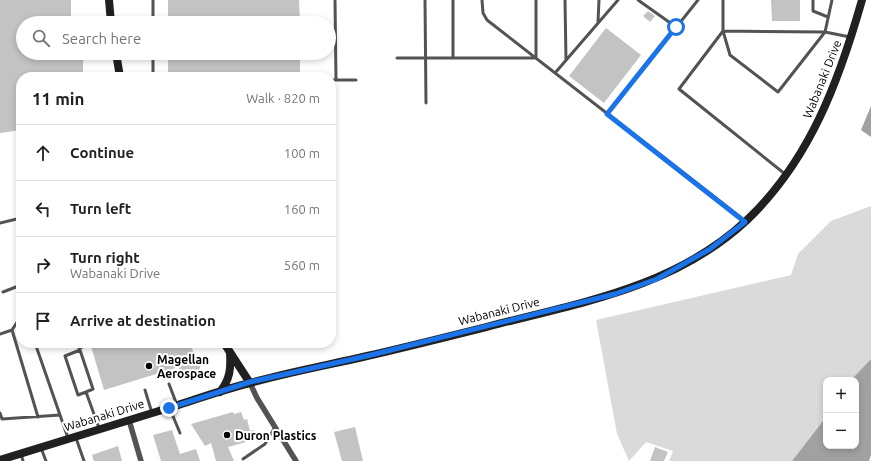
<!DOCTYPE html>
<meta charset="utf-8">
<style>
:root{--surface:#fff;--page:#f6f6f6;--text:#202124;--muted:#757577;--line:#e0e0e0}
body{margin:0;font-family:Ubuntu,sans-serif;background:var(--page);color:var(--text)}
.controls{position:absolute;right:12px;bottom:12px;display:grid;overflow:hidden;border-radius:8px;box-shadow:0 2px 6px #0003}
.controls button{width:36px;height:36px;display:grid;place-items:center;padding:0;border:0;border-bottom:1px solid var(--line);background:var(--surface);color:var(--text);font:20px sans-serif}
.stop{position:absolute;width:12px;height:12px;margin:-9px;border:3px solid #1a73e8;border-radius:50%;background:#fff}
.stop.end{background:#1a73e8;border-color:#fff;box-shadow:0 1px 4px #0008}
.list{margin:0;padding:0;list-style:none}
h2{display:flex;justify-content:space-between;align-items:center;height:52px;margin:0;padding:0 16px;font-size:17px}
h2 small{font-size:13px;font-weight:400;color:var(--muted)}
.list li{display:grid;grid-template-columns:26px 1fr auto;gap:12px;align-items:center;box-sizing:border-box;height:56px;padding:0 16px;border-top:1px solid var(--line)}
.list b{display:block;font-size:15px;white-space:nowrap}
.list p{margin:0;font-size:13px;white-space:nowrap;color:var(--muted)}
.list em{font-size:13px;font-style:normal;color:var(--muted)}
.icon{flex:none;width:22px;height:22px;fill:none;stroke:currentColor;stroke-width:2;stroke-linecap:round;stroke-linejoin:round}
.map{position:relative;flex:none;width:871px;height:461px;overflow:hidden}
.search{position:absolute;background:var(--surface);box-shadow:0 2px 6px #0003;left:16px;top:16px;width:320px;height:44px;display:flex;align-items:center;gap:10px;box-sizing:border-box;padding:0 14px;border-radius:22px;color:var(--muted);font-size:15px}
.panel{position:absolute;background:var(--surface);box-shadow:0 2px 6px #0003;left:16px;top:72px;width:320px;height:276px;border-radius:16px}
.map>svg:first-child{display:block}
.green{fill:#dadada}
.water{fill:#a1a1a1}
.building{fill:#c3c3c3}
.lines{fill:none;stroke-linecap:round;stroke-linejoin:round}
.lane{stroke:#535353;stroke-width:3}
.street{stroke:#535353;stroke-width:5.5}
.secondary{stroke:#202020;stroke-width:8}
.route{stroke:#1a73e8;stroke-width:5}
.poi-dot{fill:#000;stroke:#fff;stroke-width:1.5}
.labels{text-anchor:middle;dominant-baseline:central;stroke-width:4;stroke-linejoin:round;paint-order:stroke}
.street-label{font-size:12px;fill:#000;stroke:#fff}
.poi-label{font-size:12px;font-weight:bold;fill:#000;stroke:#fff;text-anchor:start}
</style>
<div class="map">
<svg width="871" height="461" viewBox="0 0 871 461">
<rect width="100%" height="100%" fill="#fff"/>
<!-- green -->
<path class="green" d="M 871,206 L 871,359 L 851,380 L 826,380 L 826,417 L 792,461 L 669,461 L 673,451 L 646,442 L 629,461 L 617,434 L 596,320 L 791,275 L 798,254 L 831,221 Z"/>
<!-- water -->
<path class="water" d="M 871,106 L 871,137 L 861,130 Z
M 871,359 L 871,455 L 869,461 L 792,461 L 826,417 L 826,446 L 856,446 L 856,380 L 851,380 Z"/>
<!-- building -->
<path class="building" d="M 0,0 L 71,0 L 71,23 L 23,23 L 23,53 L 83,53 L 83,77 L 21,77 L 21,130 L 0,133 Z
M 168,0 L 299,0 L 300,23 L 168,23 Z
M 771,0 L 800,0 L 800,21 L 772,21 Z
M 648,11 L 655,16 L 650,22 L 643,16 Z
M 606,28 L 641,55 L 604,103 L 569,76 Z
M 168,53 L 300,53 L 300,74 L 168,73 Z
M 90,343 L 190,343 L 197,363 L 201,365 L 197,375 L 192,373 L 182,376 L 179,367 L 104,390 Z
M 233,412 L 234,414 L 241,412 L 244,420 L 247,419 L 250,431 L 254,430 L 257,439 L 228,447 L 234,461 L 216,461 L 211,443 L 205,446 L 191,424 Z
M 355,427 L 363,461 L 342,461 L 334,432 Z
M 172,430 L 180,454 L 196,449 L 200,461 L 161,461 L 153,435 Z
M 118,446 L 122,461 L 94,461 L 92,455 Z
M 655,447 L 668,452 L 664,461 L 650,461 Z"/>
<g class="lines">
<!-- lane -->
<path class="lane" d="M 335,0 L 336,80
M 425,0 L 426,103
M 453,0 L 453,58
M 482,0 L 483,13 L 487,20 L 744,220
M 565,0 L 566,60
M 638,0 L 676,27
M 723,0 L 723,31 L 730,55 L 778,92 L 825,32 L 832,0
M 813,0 L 813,11 L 828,17
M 598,22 L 599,0
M 153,23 L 153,0
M 723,31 L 679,89 L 785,174
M 723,31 L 825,32 L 850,37
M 397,58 L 536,58 L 536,0
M 555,73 L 618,0
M 153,77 L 153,53
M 331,80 L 356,80
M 607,114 L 698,0
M 0,223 L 21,218
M 3,292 L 21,285
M 12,330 L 21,316
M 0,334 L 12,330 L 38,417
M 35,343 L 68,438
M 80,350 L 79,348 L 85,346 L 83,343
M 169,384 L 177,405
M 145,390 L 152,413
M 86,392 L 78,395 L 65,356 L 80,350 L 93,389 L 86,392 L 99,428
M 170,409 L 180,433
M 0,413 L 2,419 L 60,415
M 76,438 L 84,461
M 41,448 L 46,461
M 21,454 L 23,461
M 243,459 L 265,444 L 275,427"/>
<!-- street -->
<path class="street" d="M 250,383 L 257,398 L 296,461
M 129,420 L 141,461"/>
<!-- secondary -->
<path class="secondary" d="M 109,0 L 111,23
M 116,53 L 120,77
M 224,343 L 250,383
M 220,392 C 230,379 231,369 230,353
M 0,460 C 58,442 117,424 175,406 C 200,398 225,389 250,383 C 289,372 328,365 367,356 C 415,345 462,333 510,321 C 595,300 681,282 747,220 C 810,160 839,81 862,0"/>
</g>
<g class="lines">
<!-- route -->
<path class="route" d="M 169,408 L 250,382 L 371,355 L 615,294 L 657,279 L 710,249 L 745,222 L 607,114 L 676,27"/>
</g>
<!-- markers -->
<g class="poi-dot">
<circle cx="149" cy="366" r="4"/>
<circle cx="227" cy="435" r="4"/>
</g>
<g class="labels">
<!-- street labels -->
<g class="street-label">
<text transform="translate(822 79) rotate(-68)">Wabanaki Drive</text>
<text transform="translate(499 311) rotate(-14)">Wabanaki Drive</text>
<text transform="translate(104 415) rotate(-17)">Wabanaki Drive</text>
</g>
<!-- poi labels -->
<g class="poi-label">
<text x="157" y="359">Magellan<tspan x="157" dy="14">Aerospace</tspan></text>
<text x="235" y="435">Duron Plastics</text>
</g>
</g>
</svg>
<div class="controls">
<button>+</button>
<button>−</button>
</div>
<div class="stop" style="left:676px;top:27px"></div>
<div class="stop end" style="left:169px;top:408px"></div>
<div class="search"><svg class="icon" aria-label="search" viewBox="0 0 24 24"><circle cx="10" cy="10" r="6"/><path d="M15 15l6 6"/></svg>Search here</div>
<section class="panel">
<h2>11 min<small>Walk · 820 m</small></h2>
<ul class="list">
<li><svg class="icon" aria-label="ahead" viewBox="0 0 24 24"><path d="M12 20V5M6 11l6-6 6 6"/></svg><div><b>Continue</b></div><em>100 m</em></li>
<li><svg class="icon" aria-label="left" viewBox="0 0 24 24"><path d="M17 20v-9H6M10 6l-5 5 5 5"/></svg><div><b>Turn left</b></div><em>160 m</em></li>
<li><svg class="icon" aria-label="right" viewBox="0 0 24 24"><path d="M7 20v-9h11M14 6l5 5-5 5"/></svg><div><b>Turn right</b><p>Wabanaki Drive</p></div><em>560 m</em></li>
<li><svg class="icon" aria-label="arrive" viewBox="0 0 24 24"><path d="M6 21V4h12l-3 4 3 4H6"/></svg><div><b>Arrive at destination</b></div></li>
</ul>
</section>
</div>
